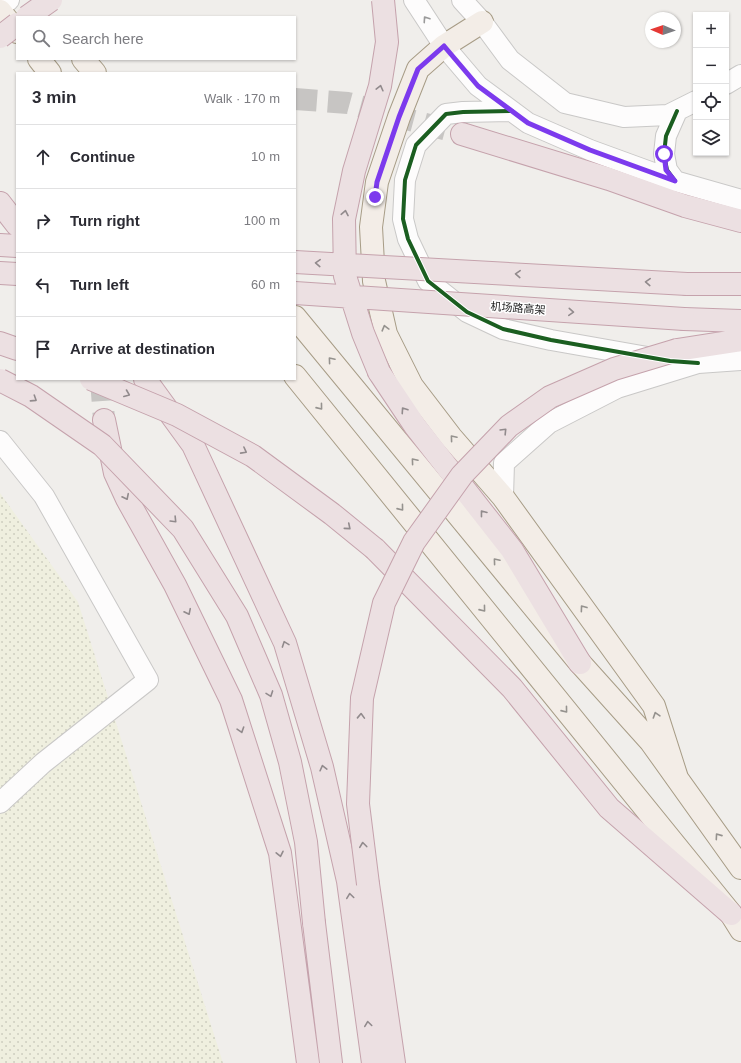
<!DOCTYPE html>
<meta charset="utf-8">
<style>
:root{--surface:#fff;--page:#f7f7f7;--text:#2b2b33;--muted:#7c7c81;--line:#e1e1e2}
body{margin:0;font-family:Arial,"Noto Sans SC",sans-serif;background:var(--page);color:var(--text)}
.controls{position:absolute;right:12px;top:12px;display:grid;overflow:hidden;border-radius:0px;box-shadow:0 1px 3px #0004}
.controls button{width:36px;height:36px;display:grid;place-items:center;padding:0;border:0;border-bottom:1px solid var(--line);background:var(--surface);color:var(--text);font:20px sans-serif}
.compass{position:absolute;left:645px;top:12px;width:36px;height:36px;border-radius:50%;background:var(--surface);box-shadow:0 1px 3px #0004;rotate:272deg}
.stop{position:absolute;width:12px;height:12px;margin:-9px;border:3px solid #7c3aed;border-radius:50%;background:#fff}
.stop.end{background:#7c3aed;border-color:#fff;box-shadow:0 1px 4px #0008}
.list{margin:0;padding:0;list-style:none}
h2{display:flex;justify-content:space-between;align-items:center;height:52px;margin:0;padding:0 16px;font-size:17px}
h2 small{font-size:13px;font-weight:400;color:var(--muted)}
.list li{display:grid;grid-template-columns:26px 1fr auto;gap:12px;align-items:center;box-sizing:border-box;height:64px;padding:0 16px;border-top:1px solid var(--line)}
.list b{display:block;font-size:15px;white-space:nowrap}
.list em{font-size:13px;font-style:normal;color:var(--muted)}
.icon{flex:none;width:22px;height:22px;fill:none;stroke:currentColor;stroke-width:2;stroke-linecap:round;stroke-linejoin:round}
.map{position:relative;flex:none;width:741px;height:1063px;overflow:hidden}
.search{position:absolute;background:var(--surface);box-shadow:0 1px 3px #0004;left:16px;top:16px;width:280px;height:44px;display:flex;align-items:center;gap:10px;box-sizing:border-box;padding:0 14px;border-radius:0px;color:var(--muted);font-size:15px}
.panel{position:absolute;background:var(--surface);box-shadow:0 1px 3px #0004;left:16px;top:72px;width:280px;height:308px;border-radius:0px}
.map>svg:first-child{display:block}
.farmland{fill:url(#farmland-dots)}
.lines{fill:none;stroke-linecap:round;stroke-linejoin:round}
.highway-tunnel{stroke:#c7c5c3;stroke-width:22;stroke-dasharray:22 11;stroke-linecap:butt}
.minor-casing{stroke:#c9c8c7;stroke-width:22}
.major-casing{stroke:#a79c86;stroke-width:24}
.highway-casing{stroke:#c5a2ac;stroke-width:24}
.minor{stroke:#fdfcfc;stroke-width:20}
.major{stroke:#f3ede7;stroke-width:22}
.highway{stroke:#ece0e2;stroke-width:22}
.highway-bridge-casing{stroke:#c5a2ac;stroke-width:24;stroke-linecap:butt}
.highway-bridge{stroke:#ece0e2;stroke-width:22}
.cycleway-casing{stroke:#fff;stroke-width:6}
.cycleway{stroke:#1b5e20;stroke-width:4}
.oneway{stroke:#9a9a9a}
.oneway2{stroke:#918a8c}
.oneway3{stroke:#95928e}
.route{stroke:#7c3aed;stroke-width:5}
.labels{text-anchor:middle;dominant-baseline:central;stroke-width:3;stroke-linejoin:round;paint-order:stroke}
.street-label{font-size:11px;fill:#222;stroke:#fff}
</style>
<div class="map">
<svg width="741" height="1063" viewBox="0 0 741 1063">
<defs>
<pattern id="farmland-dots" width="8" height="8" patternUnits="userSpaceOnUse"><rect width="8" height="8" fill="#efefdf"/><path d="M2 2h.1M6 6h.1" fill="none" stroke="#cdcdbf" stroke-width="1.8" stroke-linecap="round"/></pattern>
</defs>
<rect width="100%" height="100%" fill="#f0eeeb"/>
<!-- farmland -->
<path class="farmland" d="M 0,493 L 78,602 L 223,1063 L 0,1063 Z"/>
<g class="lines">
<!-- highway-tunnel -->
<path class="highway-tunnel" d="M 295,99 L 348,103 L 462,134
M 101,379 L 104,420"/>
<!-- minor casing -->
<g class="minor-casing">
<path id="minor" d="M 414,0 L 444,46 L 478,86 L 528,123 L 590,150 L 675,181 L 741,200
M 462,0 L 482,22 L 510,60 L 565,103 L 624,117 L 668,115 L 696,101
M 0,7 L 9,0
M 726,84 L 741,75
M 512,111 L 463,112 L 446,114 L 416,145 L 405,180 L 403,219 L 408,239 L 428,281 L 467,312 L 503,329 L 551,340 L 670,361 L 698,363
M 675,181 L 667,170 L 664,154 L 666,136 L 677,111
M 0,441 L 44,496 L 148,680 L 43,763 L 0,803
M 503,497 L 504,463 L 549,423 L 617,388 L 698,363 L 741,360"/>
</g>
<!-- major casing -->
<g class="major-casing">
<path id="major" d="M 0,11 L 17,32
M 482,22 L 444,46 L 418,69 L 399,117 L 377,182 L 371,227 L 374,281 L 386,334 L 412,386 L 451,437 L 503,497 L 654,706 L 677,778
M 39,59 L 50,73
M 83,59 L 95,73
M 295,317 L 580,663 L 651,742 L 741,868
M 295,376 L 731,914 L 741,930"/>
</g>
<!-- highway casing -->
<g class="highway-casing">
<path id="highway" d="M 462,134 L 609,179 L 685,206 L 741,221
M 0,203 L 17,225
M 0,245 L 17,246
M 0,273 L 17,274
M 687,284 L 741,284
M 684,319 L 741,321
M 0,343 L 17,349
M 677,350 L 741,340
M 379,372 L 415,426 L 512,550 L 580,663
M 145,379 L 193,445 L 285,643 L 322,767 L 348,881 L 373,1063
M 104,420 L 115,473 L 127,499 L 175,585 L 231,700 L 280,853 L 308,1063
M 375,549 L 512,688 L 609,808 L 731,914
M 368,884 L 394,1063
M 314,923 L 331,1063"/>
</g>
<!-- minor -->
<use href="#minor" class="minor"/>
<!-- major -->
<use href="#major" class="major"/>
<!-- highway -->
<use href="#highway" class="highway"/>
<!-- highway-bridge casing -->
<g class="highway-bridge-casing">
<path id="highway-bridge" d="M 27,17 L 51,0
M 0,37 L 17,24
M 295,262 L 687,284
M 295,293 L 684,319
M 379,372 L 363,333 L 345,276 L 344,219 L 354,171 L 380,86 L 387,42 L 383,0
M 91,379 L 177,415 L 253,456 L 332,514 L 375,549
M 0,380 L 31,396 L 102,445 L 183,529 L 237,616 L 271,695 L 290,762 L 306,842 L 314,923
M 368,884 L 358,804 L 362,698 L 384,603 L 414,542 L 462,475 L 509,426 L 550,397 L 614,369 L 677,350"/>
</g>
<!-- highway-bridge -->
<use href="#highway-bridge" class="highway-bridge"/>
<!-- cycleway casing -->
<g class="cycleway-casing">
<path id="cycleway" d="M 512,111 L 463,112 L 446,114 L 416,145 L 405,180 L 403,219 L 408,239 L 428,281 L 467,312 L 503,329 L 551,340 L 670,361 L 698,363
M 675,181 L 667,170 L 664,154 L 666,136 L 677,111"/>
</g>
<!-- cycleway -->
<use href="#cycleway" class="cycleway"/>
</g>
<!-- one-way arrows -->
<defs><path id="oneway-chevron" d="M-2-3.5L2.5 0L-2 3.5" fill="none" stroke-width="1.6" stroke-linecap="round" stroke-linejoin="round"/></defs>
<use class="oneway" href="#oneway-chevron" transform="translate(426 19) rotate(-124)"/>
<g class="oneway2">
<use href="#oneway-chevron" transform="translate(380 88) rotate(-76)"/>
<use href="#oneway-chevron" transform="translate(345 213) rotate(-79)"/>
<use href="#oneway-chevron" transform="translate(318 263) rotate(-177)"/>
<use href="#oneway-chevron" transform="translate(518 274) rotate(-177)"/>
<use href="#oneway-chevron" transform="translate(648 282) rotate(-177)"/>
<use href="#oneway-chevron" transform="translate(571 312) rotate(4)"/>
<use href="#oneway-chevron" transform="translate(127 394) rotate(22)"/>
<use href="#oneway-chevron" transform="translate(34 399) rotate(33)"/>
<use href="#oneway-chevron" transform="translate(404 410) rotate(-124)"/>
<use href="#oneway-chevron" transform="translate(504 431) rotate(-46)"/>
<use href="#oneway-chevron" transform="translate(244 451) rotate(28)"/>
<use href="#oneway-chevron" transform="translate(126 497) rotate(64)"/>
<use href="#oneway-chevron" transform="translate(483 513) rotate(-128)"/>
<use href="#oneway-chevron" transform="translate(174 520) rotate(46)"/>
<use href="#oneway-chevron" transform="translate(348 527) rotate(40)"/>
<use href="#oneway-chevron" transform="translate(188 612) rotate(64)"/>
<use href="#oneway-chevron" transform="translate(285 644) rotate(-110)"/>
<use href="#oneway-chevron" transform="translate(270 694) rotate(70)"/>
<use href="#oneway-chevron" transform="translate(361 716) rotate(-88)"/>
<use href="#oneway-chevron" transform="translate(241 730) rotate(72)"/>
<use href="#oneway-chevron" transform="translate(323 768) rotate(-104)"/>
<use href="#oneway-chevron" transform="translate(363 845) rotate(-97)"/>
<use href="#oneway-chevron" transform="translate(280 854) rotate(78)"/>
<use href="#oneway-chevron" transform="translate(350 896) rotate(-98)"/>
<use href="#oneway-chevron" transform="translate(368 1024) rotate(-98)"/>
</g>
<g class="oneway3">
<use href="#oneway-chevron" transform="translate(385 328) rotate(-105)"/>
<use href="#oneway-chevron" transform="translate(331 360) rotate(-130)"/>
<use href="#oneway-chevron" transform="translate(320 407) rotate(51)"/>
<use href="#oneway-chevron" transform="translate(453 438) rotate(-130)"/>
<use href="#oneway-chevron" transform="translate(414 461) rotate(-130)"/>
<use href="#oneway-chevron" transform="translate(401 508) rotate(51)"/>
<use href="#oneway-chevron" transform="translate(496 561) rotate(-130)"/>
<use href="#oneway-chevron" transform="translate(583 608) rotate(-126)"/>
<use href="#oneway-chevron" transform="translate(483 609) rotate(51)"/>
<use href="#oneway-chevron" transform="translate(565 710) rotate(51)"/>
<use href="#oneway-chevron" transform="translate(656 715) rotate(-108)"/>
<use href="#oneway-chevron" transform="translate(718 836) rotate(-125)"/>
</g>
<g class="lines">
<!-- route -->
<path class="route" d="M 375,197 L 377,182 L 399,117 L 418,69 L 444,46 L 478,86 L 528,123 L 590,150 L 675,181 L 666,170 L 664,154"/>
</g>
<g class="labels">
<!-- street labels -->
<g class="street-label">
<text transform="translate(518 308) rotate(4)">机场路高架</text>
</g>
</g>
</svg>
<div class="controls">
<button>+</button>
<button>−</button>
<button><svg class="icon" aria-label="locate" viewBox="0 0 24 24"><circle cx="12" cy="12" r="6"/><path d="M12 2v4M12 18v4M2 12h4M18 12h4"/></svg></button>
<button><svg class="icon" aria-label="layers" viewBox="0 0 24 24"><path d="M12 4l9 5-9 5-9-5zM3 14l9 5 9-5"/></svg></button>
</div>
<svg class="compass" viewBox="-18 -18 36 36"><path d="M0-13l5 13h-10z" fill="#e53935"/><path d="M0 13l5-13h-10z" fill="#7c7c81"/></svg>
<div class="stop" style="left:664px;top:154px"></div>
<div class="stop end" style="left:375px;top:197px"></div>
<div class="search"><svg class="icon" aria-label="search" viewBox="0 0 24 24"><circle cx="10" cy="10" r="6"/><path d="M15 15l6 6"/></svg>Search here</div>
<section class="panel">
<h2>3 min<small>Walk · 170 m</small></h2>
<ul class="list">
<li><svg class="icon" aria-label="ahead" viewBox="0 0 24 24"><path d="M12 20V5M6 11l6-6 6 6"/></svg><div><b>Continue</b></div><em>10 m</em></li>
<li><svg class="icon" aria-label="right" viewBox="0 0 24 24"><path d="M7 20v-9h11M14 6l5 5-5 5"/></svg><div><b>Turn right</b></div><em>100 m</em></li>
<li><svg class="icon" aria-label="left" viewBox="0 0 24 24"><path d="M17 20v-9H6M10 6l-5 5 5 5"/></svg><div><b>Turn left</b></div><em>60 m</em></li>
<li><svg class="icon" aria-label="arrive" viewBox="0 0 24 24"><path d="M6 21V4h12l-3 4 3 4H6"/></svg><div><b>Arrive at destination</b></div></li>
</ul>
</section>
</div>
